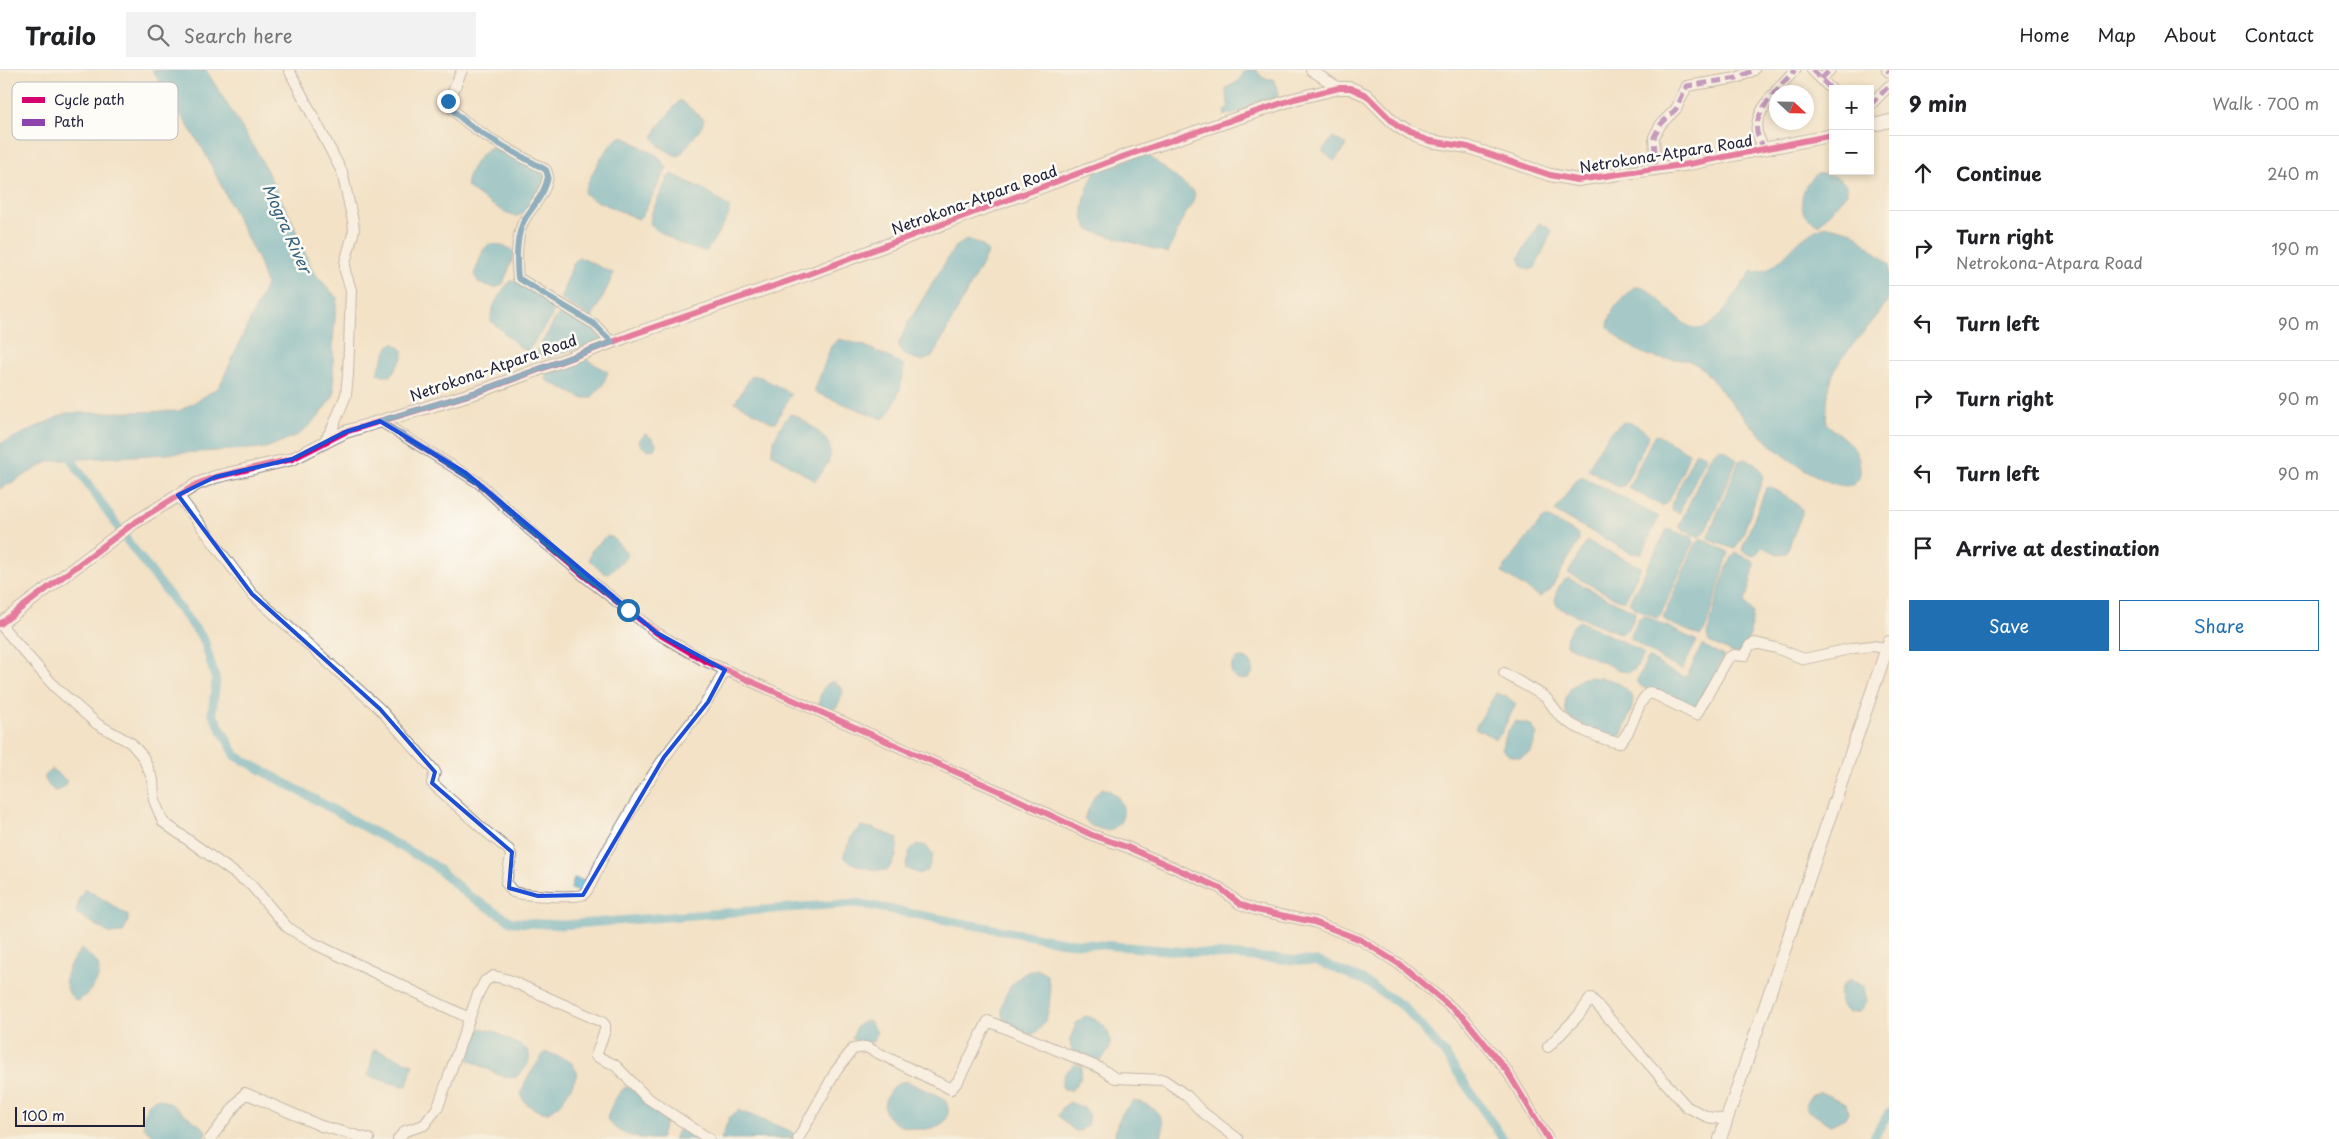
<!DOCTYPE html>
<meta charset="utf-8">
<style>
:root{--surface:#fff;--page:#f2f2f2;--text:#202124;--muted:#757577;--line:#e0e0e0;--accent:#1f6fb2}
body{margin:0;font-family:"Playpen Sans",sans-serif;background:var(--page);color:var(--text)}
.controls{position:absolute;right:15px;top:15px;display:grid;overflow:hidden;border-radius:0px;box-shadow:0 2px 8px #0003}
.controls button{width:45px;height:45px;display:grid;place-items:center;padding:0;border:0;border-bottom:1px solid var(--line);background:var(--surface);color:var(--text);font:25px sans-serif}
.compass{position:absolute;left:1769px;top:15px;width:45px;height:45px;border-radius:50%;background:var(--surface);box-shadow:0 2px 8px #0003;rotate:112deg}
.scale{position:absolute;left:15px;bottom:12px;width:130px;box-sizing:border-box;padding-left:5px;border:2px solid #22223b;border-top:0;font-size:14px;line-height:18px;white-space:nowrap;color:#22223b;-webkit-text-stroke:4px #fdfcf7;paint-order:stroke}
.stop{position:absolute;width:15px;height:15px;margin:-11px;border:4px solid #1f6fb2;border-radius:50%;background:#fff}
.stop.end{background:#1f6fb2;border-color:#fff;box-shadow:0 1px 5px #0008}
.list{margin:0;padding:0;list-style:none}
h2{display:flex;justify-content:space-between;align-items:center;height:65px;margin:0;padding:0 20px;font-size:21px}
h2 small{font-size:16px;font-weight:400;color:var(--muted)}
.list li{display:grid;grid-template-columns:32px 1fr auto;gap:15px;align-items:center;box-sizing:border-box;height:75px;padding:0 20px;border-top:1px solid var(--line)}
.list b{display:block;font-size:19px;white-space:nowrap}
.list p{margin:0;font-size:16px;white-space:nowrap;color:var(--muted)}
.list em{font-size:16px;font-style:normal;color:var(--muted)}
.actions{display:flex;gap:10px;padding:15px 20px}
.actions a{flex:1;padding:11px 0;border:1px solid var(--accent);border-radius:0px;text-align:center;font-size:18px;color:var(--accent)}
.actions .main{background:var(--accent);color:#fff}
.icon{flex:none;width:28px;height:28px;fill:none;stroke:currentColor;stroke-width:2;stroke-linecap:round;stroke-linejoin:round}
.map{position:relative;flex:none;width:1889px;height:1069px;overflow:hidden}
header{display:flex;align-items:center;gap:30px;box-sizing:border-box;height:70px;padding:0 25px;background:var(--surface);border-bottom:1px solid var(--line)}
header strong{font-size:24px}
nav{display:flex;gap:28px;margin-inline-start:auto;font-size:18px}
.search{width:350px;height:45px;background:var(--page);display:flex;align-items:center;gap:12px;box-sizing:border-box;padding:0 18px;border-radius:0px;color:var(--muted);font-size:19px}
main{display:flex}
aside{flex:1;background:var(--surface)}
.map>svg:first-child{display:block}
.water{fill:#4aabc9;stroke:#366682}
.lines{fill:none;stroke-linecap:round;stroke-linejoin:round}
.canal{stroke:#4aabc9;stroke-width:9}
.minor-casing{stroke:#8a8280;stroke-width:12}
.tertiary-casing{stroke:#8a8280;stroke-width:14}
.minor{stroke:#fff;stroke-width:10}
.tertiary{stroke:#fff;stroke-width:12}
.quiet{stroke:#8e44ad;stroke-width:5;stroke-dasharray:10 5;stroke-linecap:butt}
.cycleway-casing{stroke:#fdfcf7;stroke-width:9}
.cycleway{stroke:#d6006c;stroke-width:6}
.route{stroke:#1f6fb2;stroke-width:6}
.marked{fill:none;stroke:#1d4ed8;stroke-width:4;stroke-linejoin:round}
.labels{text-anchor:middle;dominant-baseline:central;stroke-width:5;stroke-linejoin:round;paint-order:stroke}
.street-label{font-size:15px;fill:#22223b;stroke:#fdfcf7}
.water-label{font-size:16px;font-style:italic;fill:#34607b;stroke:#fdfcf7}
.key{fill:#fdfcf7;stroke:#bbbbbf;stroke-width:1}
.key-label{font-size:14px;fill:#22223b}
</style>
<header>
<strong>Trailo</strong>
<div class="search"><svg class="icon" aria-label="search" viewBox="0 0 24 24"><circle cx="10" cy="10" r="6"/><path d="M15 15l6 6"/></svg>Search here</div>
<nav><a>Home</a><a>Map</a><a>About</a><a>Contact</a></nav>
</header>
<main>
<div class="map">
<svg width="1889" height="1069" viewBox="0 0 1889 1069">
<rect width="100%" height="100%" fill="#fdfcf7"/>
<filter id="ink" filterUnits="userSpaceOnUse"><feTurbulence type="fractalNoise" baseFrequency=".02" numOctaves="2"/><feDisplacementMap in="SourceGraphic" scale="10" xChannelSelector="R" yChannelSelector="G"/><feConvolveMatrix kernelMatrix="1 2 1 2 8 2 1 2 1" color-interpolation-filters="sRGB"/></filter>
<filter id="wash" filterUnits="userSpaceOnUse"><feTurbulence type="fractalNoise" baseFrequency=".0096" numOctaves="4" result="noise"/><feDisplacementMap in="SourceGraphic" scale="20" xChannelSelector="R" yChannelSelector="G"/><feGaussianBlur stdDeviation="1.12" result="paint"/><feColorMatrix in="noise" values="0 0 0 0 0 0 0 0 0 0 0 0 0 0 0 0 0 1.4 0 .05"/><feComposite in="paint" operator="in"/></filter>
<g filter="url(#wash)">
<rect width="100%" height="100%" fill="#f3e2c6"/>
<!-- water -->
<path class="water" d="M 152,0 L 206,0 L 260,87 L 292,151 L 312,200 L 337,228 L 333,271 L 334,325 L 318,347 L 300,364 L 266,378 L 50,391 L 0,419 L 0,374 L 66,343 L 179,341 L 200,329 L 219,317 L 266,215 L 259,192 L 204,81 Z
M 1245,0 L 1256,0 L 1263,8 L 1273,9 L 1279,22 L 1278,27 L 1261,35 L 1224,46 L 1225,40 L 1229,37 L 1226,25 L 1226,18 L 1239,11 Z
M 680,30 L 704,49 L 702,57 L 680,85 L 676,86 L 659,76 L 653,67 L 657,58 Z
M 623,66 L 658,86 L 667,98 L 642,146 L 638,149 L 592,129 L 584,123 C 588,109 608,70 623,66 Z
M 1333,67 L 1347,75 L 1334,91 L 1322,81 Z
M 492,77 L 544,103 L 546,108 L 524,143 C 522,144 519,146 516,146 C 508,146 472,123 467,116 C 465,104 481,81 492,77 Z
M 1142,84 L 1149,86 L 1195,123 L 1193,132 L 1181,152 L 1168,183 L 1089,160 C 1076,145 1087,117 1095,102 Z
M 672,104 L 705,120 L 729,137 L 729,145 L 707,181 C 695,183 658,163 650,154 L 651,144 L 668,107 Z
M 1817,104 C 1827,102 1841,108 1847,116 L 1847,123 L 1819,155 L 1805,146 C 1798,130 1803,114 1817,104 Z
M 1539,153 L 1548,157 L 1552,162 L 1535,198 L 1530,200 L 1523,197 L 1519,188 Z
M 1829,156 L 1853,162 L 1889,194 C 1889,204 1889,215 1889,225 C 1887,241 1844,280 1835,300 C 1827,316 1827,335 1826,353 C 1835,362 1850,371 1856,382 C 1859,388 1861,399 1860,405 C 1854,430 1814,405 1801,397 C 1763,374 1732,334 1704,300 C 1687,287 1684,290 1665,289 C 1643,288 1622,272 1608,257 C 1609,239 1622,229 1634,217 C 1637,217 1642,217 1645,219 C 1662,226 1686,270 1708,256 C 1723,246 1739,217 1751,202 C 1757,201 1764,202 1770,198 C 1790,185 1803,158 1829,156 Z
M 968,169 L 982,175 L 988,182 L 938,277 L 932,287 L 922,291 L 904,285 L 898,275 L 908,253 L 954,178 Z
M 489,174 C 498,174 509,176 515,183 L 503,214 L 495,218 L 479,213 L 474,205 L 483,180 Z
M 578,188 L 586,190 L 613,203 L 609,214 L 592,248 L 560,229 L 573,194 Z
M 514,210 L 550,232 L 554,237 L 552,246 L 528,281 L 522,279 L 491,251 C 489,239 502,220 510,211 Z
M 561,242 L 587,252 L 603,270 L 547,288 L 540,286 L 537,281 L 557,246 Z
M 839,269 L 863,275 L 903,294 C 907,305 893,345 882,349 L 814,322 L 831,276 Z
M 394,273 L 403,280 L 403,287 L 391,306 L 382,306 L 377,303 L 388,276 Z
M 584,288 L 608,302 L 603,315 L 591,328 L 581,328 L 546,310 L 545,304 Z
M 752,305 L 761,307 L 791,324 L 776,352 L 771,352 L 735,332 Z
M 790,344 C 798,345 804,351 811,356 C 837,375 836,386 815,411 L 772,384 C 770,373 783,351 790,344 Z
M 1624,352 C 1633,352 1645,359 1649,366 L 1624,416 L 1618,417 L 1588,399 C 1596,383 1608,360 1624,352 Z
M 645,364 L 653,369 L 656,374 L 655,379 L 649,380 L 641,376 L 639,370 Z
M 1657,365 L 1689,383 C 1686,394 1672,431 1663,436 L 1628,418 L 1654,366 Z
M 1719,378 L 1727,381 L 1737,390 L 1705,462 L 1699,467 L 1682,460 L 1679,456 L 1710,387 Z
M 1698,382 L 1705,385 L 1706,388 L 1679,443 L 1672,440 L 1671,435 L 1695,383 Z
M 1744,389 C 1754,390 1763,398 1763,408 L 1742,467 L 1735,479 L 1709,470 L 1708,466 L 1739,391 Z
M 1580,407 L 1584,407 L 1659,447 L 1642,484 L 1631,483 L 1557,443 L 1555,441 L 1576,410 Z
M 1771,417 L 1788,427 L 1802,439 L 1802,444 L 1786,484 L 1780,485 L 1762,477 L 1756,485 L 1753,486 L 1743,482 L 1742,479 L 1766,418 Z
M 1543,448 L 1549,448 L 1578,464 L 1579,471 L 1550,520 L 1540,527 L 1502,503 L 1505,496 Z
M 1667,459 L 1692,467 L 1694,472 L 1661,544 L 1656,548 L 1634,538 L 1629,532 Z
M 606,466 L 612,467 L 628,483 L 624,490 L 607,504 L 603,502 L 589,490 L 591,481 Z
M 1701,469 L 1729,482 L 1705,560 L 1700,566 L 1667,552 L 1663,547 L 1696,473 Z
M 1587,471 L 1641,497 L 1625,530 L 1619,530 L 1568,503 Z
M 1736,483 L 1752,490 L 1755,495 L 1745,532 L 1753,543 L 1750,565 L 1742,583 L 1736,584 L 1709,572 L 1707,565 C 1711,551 1726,488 1736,483 Z
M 1568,508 L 1635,542 C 1635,551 1628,560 1621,564 L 1561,539 L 1556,534 C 1553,526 1559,512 1568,508 Z
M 1644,545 L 1697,571 L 1682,600 L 1664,591 L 1631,569 L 1630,567 L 1638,549 Z
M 1580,551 L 1640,580 L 1644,585 L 1635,599 L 1628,602 L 1621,601 L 1566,575 C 1565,567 1572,554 1580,551 Z
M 1702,575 L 1724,586 L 1697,640 L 1642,617 L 1636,612 L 1647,589 L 1650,588 L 1672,602 L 1686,607 Z
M1231 599a11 11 0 1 1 22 0a11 11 0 1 1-22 0Z
M 1586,607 C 1606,607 1622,610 1633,628 L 1632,638 L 1622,664 L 1616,668 L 1588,658 L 1567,646 C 1561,631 1570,612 1586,607 Z
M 833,611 L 842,618 L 843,623 L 837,637 L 827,641 L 819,635 C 819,625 823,614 833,611 Z
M 1496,623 L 1506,626 L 1516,634 L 1501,664 L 1496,669 L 1475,658 Z
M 1516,651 L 1531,655 L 1537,664 L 1531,682 L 1520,688 L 1508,685 L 1502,679 L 1507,662 Z
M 52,699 L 67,711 L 64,717 L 56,722 L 48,715 L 44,707 Z
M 1102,718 C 1125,723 1133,752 1108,761 L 1091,756 L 1084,749 L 1095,725 Z
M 861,756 L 872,758 L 898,768 L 896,787 L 888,800 C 875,802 852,796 843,787 L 852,765 Z
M 917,774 L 926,776 L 933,785 L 928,800 L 919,804 L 905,798 L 910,780 Z
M 574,808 L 587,811 L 581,823 L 571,819 Z
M 85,818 L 128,845 L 128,851 L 123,863 L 110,864 L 76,843 L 79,829 Z
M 81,879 C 85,883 96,889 98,895 C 103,910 88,924 78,931 C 73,929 72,927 69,923 C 60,906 70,893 81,879 Z
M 1037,899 L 1047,905 C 1053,923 1051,957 1031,965 L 1006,955 C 992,934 1015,902 1037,899 Z
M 1850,909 L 1864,917 L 1867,931 L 1860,942 L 1849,943 L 1841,936 C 1837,923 1840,917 1850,909 Z
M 1085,946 C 1109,950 1121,977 1098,992 L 1072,981 L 1070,972 L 1076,953 Z
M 865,951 L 870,952 L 877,962 L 875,969 L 871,973 L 856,971 L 852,968 L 857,956 Z
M 481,958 L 494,961 L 528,980 C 533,992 523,1002 515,1008 L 503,1007 L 469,990 L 472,973 Z
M 374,979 L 413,994 L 407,1016 L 401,1016 L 368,1006 Z
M 547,982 L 571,992 L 577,1002 C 576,1012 559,1040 548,1042 C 544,1043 537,1041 533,1038 C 526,1034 523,1032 521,1024 L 526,1010 L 544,983 Z
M 1075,994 L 1082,997 L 1080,1009 L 1071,1021 L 1064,1020 L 1061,1014 L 1065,1003 Z
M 906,1011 L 944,1028 C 949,1036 949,1042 946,1050 C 930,1069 873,1057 886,1028 C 890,1020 896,1012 906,1011 Z
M 625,1017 L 633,1019 L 666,1044 L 667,1049 L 660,1069 C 641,1069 618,1067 607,1049 C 610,1036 616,1026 625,1017 Z
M 1820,1022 L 1846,1033 L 1848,1042 L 1845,1048 L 1831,1055 L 1808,1041 L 1805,1034 L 1811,1026 Z
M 158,1028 L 171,1034 L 205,1059 L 206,1063 L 203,1069 L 158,1069 L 144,1058 C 142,1046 145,1033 158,1028 Z
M 1134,1031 C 1154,1034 1170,1049 1160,1069 L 1115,1069 C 1114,1055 1123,1038 1134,1031 Z
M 1070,1032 L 1084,1038 L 1089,1044 L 1087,1056 L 1080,1061 L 1075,1061 L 1058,1046 L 1063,1037 Z
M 738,1040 L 793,1062 L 796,1068 L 721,1069 L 729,1048 Z
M 678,1060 L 700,1069 L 674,1069 Z"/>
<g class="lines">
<!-- canal -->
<path class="canal" d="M 66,382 L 129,473 L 204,570 L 216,611 L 212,643 L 236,686 L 432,794 L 468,825 L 512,852 L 562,855 L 856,833 L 1063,872 L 1319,892 L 1363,910 L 1404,937 L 1444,983 L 1503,1069
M 1873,1069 L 1889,1042"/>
</g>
</g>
<g filter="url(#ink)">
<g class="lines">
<!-- minor casing -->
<g class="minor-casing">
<path id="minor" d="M 289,0 L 342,102 L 353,151 L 354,160 L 345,193 L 345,201 L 351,220 L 348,305 L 346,325 L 333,357 L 324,372
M 462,0 L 449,31 C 453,53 526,88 546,100 L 548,106 C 546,121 535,134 526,147 C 516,162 516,190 518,208 L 594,254 L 612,273
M 1311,0 L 1339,18
M 1812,0 L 1833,21
M 1887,0 L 1889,2
M 1821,9 L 1830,0
M 1870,35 L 1889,16
M 1765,80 C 1762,74 1758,68 1757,62 C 1753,42 1782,14 1795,0
M 1656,99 L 1654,67 L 1661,54 L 1676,39 L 1687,16 L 1737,8 L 1754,0
M 380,351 L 479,413 L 531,461 L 583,505 L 657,563 L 703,590 L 1008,725 L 1092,765 L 1127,777 L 1220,818 L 1240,834 L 1256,840 L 1314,852 L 1361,870 L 1399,894 L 1464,948 L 1507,1001 L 1548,1069
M 178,425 L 252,524 L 380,639 L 433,699 L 435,702 L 432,713 L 484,760 L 509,780 L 511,786 L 506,813 L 513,822 C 522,825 578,829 584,824 C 592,817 599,794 605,784 C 625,752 643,717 665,687 C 687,655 708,636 725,600
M 0,554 L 55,617 L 97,654 L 131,673 L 143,687 L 153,710 L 154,730 L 163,752 L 251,815 L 287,857 L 311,872 L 469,948
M 1504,603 C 1518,612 1532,618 1545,627 C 1551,632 1554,640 1559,645 C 1571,657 1603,670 1619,673 C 1635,660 1634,634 1650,622 L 1696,645 L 1728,588 L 1734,585 L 1744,586 L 1750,575 L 1755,573 L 1776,578 L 1804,589 L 1854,578 L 1872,576 L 1886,578
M 1548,977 L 1578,946 L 1591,928 L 1687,1037 L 1708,1047 L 1727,1050
M 210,1069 L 245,1023 L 321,1056 L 369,1069
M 398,1069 L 405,1061 L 424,1055 L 438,1037 L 478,924 L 485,911 L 494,906 L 509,910 L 602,952 L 605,955 L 605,960 L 596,986 L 615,995 L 646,1027 L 709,1069
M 798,1069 L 836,1001 L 853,979 L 866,977 L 951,1019 L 958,1011 L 988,951 L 1100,998 L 1115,1008 L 1164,1010 L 1187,1026 L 1201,1041 L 1238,1069"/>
</g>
<!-- tertiary casing -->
<g class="tertiary-casing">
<path id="tertiary" d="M 1870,56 L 1889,51
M 0,554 L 134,453 L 197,414 L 215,407 L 292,389 L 345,362 L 481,321 L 634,264 L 809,204 L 1122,87 L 1294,29 L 1339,18 L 1350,18 L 1366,25 L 1396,55 L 1410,64 L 1430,71 L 1468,77 L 1550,105 L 1577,110 L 1689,94 L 1833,65
M 1720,1069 L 1889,572"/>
</g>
<!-- minor -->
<use href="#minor" class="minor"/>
<!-- tertiary -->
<use href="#tertiary" class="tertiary"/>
<!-- quiet -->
<path class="quiet" d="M 1812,0 L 1833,21
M 1887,0 L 1889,2
M 1821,9 L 1830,0
M 1870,35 L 1889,16
M 1765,80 C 1762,74 1758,68 1757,62 C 1753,42 1782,14 1795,0
M 1656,99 L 1654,67 L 1661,54 L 1676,39 L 1687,16 L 1737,8 L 1754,0"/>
<!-- cycleway casing -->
<g class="cycleway-casing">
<path id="cycleway" d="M 380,351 L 479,413 L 531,461 L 583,505 L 657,563 L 703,590 L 1008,725 L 1092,765 L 1127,777 L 1220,818 L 1240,834 L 1256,840 L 1314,852 L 1361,870 L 1399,894 L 1464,948 L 1507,1001 L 1548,1069
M 0,554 L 134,453 L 197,414 L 215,407 L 292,389 L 345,362 L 481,321 L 634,264 L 809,204 L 1122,87 L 1294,29 L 1339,18 L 1350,18 L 1366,25 L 1396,55 L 1410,64 L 1430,71 L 1468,77 L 1550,105 L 1577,110 L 1689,94 L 1833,65"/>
</g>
<!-- cycleway -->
<use href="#cycleway" class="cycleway"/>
</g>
</g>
<g class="lines" filter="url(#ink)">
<!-- route -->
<path class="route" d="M 448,31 C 453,53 526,88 546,100 L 548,106 C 546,121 535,134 526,147 C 516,162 516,190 518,208 L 594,254 L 612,272 L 480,321 L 380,351 L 479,413 L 531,461 L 628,540"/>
</g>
<!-- marked area -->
<path d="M0 0H1889V1069H0ZM 380,351 L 466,403 L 657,563 L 725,600 L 708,632 L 664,687 L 583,825 L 538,826 L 509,818 L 512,782 L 432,713 L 435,702 L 380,639 L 252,524 L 178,425 L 215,407 L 292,389 L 345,362 Z" fill="#f3e2c6" fill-opacity=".55" fill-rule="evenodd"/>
<path class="marked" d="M 380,351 L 466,403 L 657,563 L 725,600 L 708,632 L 664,687 L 583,825 L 538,826 L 509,818 L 512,782 L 432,713 L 435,702 L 380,639 L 252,524 L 178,425 L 215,407 L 292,389 L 345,362 Z"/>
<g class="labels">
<!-- street labels -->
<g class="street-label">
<text transform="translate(1666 83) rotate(-9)">Netrokona-Atpara Road</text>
<text transform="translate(974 129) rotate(-20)">Netrokona-Atpara Road</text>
<text transform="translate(493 297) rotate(-19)">Netrokona-Atpara Road</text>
</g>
<!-- water labels -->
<g class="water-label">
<text transform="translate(288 158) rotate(66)">Mogra River</text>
</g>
</g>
<!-- legend -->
<rect x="12" y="12" width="166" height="58" rx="8" class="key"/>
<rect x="22" y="27" width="23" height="6" fill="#d6006c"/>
<rect x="22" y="49" width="23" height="7" fill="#8e44ad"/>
<g class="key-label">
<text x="54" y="35">Cycle path</text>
<text x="54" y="57">Path</text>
</g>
</svg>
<div class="controls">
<button>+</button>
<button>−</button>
</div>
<svg class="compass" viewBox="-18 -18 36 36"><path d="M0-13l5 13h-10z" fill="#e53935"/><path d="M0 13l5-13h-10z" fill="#757577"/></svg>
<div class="scale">100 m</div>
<div class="stop" style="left:628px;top:540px"></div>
<div class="stop end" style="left:448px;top:31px"></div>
</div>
<aside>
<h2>9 min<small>Walk · 700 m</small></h2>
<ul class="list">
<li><svg class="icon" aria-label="ahead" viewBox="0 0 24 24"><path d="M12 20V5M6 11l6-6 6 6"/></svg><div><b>Continue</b></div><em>240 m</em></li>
<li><svg class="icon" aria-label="right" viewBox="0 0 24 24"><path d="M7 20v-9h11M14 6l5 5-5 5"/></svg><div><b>Turn right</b><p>Netrokona-Atpara Road</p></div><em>190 m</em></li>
<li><svg class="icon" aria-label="left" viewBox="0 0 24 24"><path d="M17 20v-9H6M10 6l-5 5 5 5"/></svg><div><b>Turn left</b></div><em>90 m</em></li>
<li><svg class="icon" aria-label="right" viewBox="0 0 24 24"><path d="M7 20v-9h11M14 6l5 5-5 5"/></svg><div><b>Turn right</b></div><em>90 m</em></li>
<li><svg class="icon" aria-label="left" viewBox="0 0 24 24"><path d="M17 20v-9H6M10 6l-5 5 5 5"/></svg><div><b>Turn left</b></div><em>90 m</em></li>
<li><svg class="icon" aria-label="arrive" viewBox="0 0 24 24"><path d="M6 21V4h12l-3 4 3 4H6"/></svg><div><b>Arrive at destination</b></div></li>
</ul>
<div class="actions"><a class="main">Save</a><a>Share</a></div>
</aside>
</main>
